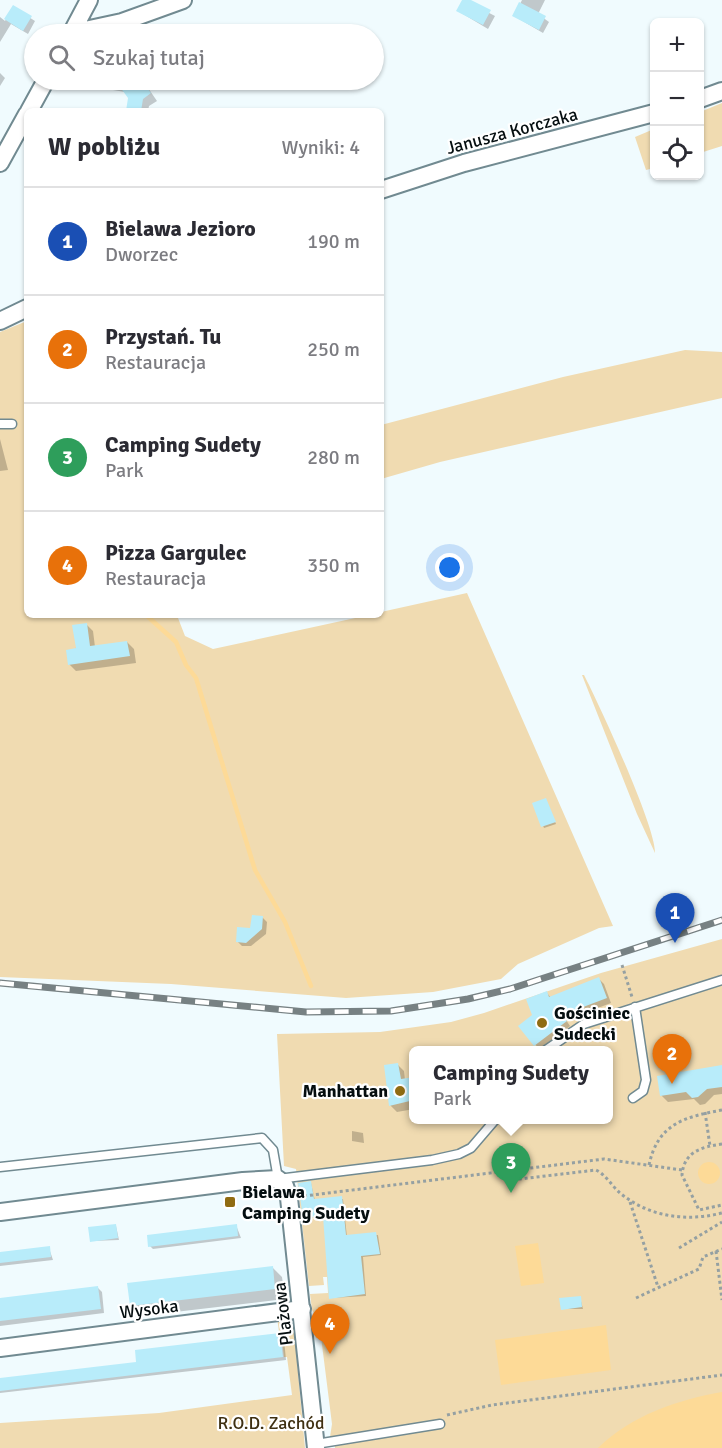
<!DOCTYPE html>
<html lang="pl">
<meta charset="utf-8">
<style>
:root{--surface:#fff;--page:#f7f7f7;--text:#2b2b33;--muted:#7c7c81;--line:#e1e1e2;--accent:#906c12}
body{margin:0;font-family:Signika,sans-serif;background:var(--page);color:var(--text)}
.controls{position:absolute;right:18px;top:18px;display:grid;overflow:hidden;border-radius:9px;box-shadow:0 2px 4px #0004}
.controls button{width:54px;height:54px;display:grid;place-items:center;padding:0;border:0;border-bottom:2px solid var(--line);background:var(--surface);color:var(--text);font:30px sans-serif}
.you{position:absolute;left:450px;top:568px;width:21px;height:21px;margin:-15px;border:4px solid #fff;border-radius:50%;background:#1a73e8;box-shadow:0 0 0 9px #1a73e833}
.badge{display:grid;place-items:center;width:39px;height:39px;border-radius:50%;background:var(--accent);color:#fff;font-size:20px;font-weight:700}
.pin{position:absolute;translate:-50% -50px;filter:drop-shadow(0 2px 3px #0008)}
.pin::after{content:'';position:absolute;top:32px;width:21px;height:18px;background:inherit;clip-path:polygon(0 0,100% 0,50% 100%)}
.popup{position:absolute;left:409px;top:1046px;width:204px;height:78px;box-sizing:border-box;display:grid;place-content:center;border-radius:9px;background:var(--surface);filter:drop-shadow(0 2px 4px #0005);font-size:20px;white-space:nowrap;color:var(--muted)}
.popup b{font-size:22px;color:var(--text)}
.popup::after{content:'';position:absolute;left:50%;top:100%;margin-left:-12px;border:12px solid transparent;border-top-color:var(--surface)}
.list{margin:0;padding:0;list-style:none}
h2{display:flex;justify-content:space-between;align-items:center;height:78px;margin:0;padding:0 24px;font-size:26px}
h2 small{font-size:20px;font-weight:400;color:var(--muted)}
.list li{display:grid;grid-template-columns:39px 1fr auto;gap:18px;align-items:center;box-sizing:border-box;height:108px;padding:0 24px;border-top:2px solid var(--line)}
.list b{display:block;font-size:22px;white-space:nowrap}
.list p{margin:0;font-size:20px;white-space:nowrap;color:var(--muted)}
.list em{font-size:20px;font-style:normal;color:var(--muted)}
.icon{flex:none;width:33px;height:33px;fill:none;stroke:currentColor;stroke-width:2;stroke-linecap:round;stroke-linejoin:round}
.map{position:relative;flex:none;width:722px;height:1448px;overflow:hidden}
.search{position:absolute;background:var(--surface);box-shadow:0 2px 4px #0004;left:24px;top:24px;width:360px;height:66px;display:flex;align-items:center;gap:15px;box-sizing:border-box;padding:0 21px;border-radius:33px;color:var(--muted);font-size:22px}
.panel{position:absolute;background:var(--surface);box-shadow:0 2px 4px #0004;left:24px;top:108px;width:360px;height:510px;border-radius:9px}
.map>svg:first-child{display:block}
.green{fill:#f0dbb1;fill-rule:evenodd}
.water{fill:#fdda97}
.shadow{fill:#0003}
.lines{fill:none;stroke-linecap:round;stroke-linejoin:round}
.stream{stroke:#fdda97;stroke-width:4.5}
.building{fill:#b8ecfa}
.lane-casing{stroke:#718a91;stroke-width:11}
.street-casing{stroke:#718a91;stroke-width:20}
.path{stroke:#95a0a2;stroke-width:3;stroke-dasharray:3 3;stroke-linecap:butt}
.lane{stroke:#fff;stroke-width:8}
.street{stroke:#fff;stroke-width:16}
.rail-casing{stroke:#778183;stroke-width:7}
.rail{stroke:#fff;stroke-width:4.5;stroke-dasharray:14;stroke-linecap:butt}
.poi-dot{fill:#906c12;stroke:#fff;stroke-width:2}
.labels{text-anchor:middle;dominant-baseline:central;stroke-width:4.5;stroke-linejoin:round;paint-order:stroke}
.street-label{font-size:18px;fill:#050e10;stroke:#fff}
.poi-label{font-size:18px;font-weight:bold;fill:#050e10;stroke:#fff;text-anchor:start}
.park-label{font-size:18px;fill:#3f3012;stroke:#fff}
</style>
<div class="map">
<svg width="722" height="1448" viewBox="0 0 722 1448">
<rect width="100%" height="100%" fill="#f0fbfe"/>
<!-- green -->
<path class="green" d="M 722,103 L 722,146 L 700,153 L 700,112 Z
M 654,129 L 654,168 L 646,170 L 635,137 Z
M 27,321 L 27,615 L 180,615 L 178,618 L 185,636 L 213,649 L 369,615 L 381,615 L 381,612 L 467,593 L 613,926 L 599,928 L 518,964 L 501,979 L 433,992 L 346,998 L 171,984 L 0,977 L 0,332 Z
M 685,350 L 722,352 L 722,398 L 440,462 L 381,479 L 381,425 L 563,377 Z
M 582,675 L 584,675 C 599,704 656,827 655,853 L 637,814 Z
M 722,939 L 722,1435 L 646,1448 L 335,1448 L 334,1438 L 330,1437 L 332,1424 L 319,1321 L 312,1310 L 310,1294 L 328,1293 L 327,1277 L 323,1277 L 324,1285 L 309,1286 L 296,1169 L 284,1166 L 277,1034 L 380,1032 L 451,1022 L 484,1013 L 601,973 ZM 414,1050 L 608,1050 L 608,1120 L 414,1120 Z
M 284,1316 L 285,1321 L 294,1329 L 305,1448 L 0,1448 L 0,1423 L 159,1413 L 292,1395 L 287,1357 L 284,1357 L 281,1332 L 279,1332 L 277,1317 Z"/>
<!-- water -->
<path class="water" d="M698 1173a11 11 0 1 1 22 0a11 11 0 1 1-22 0Z
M 538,1243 L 544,1283 L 521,1286 L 515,1246 Z
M 606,1325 L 611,1370 L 501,1385 L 495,1340 Z
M 722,1392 L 722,1448 L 598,1448 C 632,1415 677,1400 722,1392 Z"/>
<!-- shadow -->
<path class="shadow" d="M 464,0 L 495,16 L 488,29 L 458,11 Z
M 522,0 L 545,0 L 538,14 L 549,22 L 543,33 L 514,16 Z
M 13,7 L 35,21 L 28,34 L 11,24 L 0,42 L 0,17 L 5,21 Z
M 0,73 L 5,78 L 0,86 Z
M 106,80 L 154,80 L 146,85 L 157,101 L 149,106 L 148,111 L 127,111 L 130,98 L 125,92 L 113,90 L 106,83 Z
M 0,439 L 8,470 L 0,471 Z
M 86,624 L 93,631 L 95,647 L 127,642 L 134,649 L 136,663 L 76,671 L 69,664 Z
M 546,800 L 556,824 L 544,828 L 534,804 Z
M 262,917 L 267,922 L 266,934 L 251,946 L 242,946 L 237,941 Z
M 599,979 L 604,984 L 611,1003 L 566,1020 L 570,1026 L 540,1050 L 520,1026 L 533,1015 L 547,993 L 551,998 Z
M 398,1065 L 404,1071 L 405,1080 L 414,1078 L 414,1109 L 397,1112 L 390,1105 Z
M 722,1067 L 722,1094 L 714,1095 L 705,1104 L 700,1105 L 694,1099 L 668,1102 L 661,1095 Z
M 352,1131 L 363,1133 L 364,1143 L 352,1141 Z
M 311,1183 L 315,1201 L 343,1199 L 347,1237 L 378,1235 L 381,1255 L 363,1257 L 366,1296 L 331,1298 L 324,1217 L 304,1218 Z
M 236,1225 L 241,1238 L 153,1249 L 150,1246 Z
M 116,1226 L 119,1240 L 91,1241 Z
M 49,1248 L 53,1260 L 0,1266 L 0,1253 Z
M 272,1267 L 282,1277 L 285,1299 L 141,1316 L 131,1305 Z
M 98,1288 L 102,1292 L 104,1313 L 0,1326 L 0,1299 Z
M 580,1297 L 583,1309 L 562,1309 Z
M 280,1335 L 284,1339 L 286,1360 L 0,1393 L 0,1379 L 138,1363 Z"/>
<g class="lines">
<!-- stream -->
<path class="stream" d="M 146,615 L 176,642 L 186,665 L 196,678 L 255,870 L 285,922 L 311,986"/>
</g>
<!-- building -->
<path class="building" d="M 462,0 L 471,0 L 491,10 L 483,25 L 456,11 Z
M 519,2 L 546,16 L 539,30 L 512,16 Z
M 13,5 L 32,16 L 23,31 L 4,19 Z
M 115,80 L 141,80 L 151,93 L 143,99 L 141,111 L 126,111 L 128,98 Z
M 87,623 L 90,646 L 127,641 L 130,656 L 68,665 L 66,650 L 76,648 L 72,625 Z
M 546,798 L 556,822 L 541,827 L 532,803 Z
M 252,915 L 263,916 L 262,929 L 246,943 L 236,942 L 237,927 L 250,928 Z
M 599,977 L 607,998 L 562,1015 L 567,1021 L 534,1046 L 518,1026 L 532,1015 L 526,999 L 547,991 L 549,997 Z
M 398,1063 L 401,1079 L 414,1077 L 414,1100 L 389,1106 L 384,1065 Z
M 722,1065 L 722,1087 L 707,1089 L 698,1097 L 692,1098 L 686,1092 L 660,1096 L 657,1076 Z
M 311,1181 L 314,1199 L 342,1196 L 346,1235 L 376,1232 L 380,1254 L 361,1256 L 365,1294 L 329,1299 L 323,1216 L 303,1218 L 298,1183 Z
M 116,1224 L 118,1238 L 90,1242 L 88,1227 Z
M 237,1224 L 238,1236 L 148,1247 L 147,1235 Z
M 50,1246 L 51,1257 L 0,1263 L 0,1252 Z
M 273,1266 L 275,1289 L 130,1306 L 127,1283 Z
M 98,1286 L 101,1309 L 0,1321 L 0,1298 Z
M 581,1296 L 582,1307 L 561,1310 L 559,1298 Z
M 280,1333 L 283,1357 L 0,1391 L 0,1378 L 136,1362 L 135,1350 Z"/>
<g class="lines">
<!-- lane casing -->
<g class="lane-casing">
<path id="lane" d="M 0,424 L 12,424
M 546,1050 L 584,1024 L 722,980
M 633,1098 L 643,1091 L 646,1080 L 635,1007
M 0,1167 L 262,1138 L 273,1150 L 278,1179 L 432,1160 L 459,1154 L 471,1148 L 495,1120
M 316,1444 L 440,1424"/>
</g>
<!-- street casing -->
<g class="street-casing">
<path id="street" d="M 71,33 L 122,22 L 183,0
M 71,34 L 89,0
M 700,99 L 722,91
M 29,111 L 46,80
M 0,163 L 27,114
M 381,190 L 464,163 L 654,113
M 0,321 L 27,308
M 0,1212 L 243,1181 L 278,1179 L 285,1186 L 289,1198 L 316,1448
M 0,1348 L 302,1309"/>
</g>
<!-- path -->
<path class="path" d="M 622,965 L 632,997
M 705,1112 L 710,1146
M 722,1144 C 702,1147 684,1151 682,1175 L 699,1210 L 722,1205
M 649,1165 C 658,1123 685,1117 722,1110
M 502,1172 L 520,1179 L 596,1170 C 605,1174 612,1186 620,1193 C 649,1217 686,1222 722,1213
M 304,1196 L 604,1159 L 682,1170
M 630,1202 L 658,1287
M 679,1248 L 722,1222
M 716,1251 L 722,1300
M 636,1298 L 699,1269 L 703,1257 L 722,1249
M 447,1415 L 492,1405 L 722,1375"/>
<!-- lane -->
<use href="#lane" class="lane"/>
<!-- street -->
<use href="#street" class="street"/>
<!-- rail casing -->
<g class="rail-casing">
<path id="rail" d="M 0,983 L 306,1012 L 391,1011 L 468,999 L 510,989 L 722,920"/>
</g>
<!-- rail -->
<use href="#rail" class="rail"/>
</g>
<!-- markers -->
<g class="poi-dot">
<circle cx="542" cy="1023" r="6"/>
<circle cx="400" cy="1091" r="6"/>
<rect x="224" y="1196" width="12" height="12" rx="3"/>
</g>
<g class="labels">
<!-- street labels -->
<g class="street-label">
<text transform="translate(512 131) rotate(-15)">Janusza Korczaka</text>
<text transform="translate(149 1309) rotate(-7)">Wysoka</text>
<text transform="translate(283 1314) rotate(-97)">Plażowa</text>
</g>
<!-- poi labels -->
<g class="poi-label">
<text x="554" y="1013">Gościniec<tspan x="554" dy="21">Sudecki</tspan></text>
<text x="388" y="1091" text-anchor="end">Manhattan</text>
<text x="242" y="1192">Bielawa<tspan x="242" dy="21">Camping Sudety</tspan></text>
</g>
<!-- park labels -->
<g class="park-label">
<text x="271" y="1423">R.O.D. Zachód</text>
</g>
</g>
</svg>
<div class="controls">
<button>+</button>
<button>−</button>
<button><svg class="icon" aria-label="locate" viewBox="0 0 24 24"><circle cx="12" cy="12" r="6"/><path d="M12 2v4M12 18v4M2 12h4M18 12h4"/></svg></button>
</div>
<div class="you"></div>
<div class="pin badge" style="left:675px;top:943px;background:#1a4fb4">1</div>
<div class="pin badge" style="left:672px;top:1084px;background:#e8710a">2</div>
<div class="pin badge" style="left:511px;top:1193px;background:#2e9e5b">3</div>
<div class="popup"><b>Camping Sudety</b>Park</div>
<div class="pin badge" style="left:330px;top:1354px;background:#e8710a">4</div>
<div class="search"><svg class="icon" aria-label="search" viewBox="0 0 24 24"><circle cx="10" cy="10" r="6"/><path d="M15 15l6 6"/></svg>Szukaj tutaj</div>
<section class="panel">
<h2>W pobliżu<small>Wyniki: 4</small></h2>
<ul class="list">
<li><span class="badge" style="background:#1a4fb4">1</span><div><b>Bielawa Jezioro</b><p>Dworzec</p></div><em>190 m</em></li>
<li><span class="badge" style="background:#e8710a">2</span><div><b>Przystań. Tu</b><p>Restauracja</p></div><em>250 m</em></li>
<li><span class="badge" style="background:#2e9e5b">3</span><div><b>Camping Sudety</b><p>Park</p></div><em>280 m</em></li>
<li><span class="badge" style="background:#e8710a">4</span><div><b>Pizza Gargulec</b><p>Restauracja</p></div><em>350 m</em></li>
</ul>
</section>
</div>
